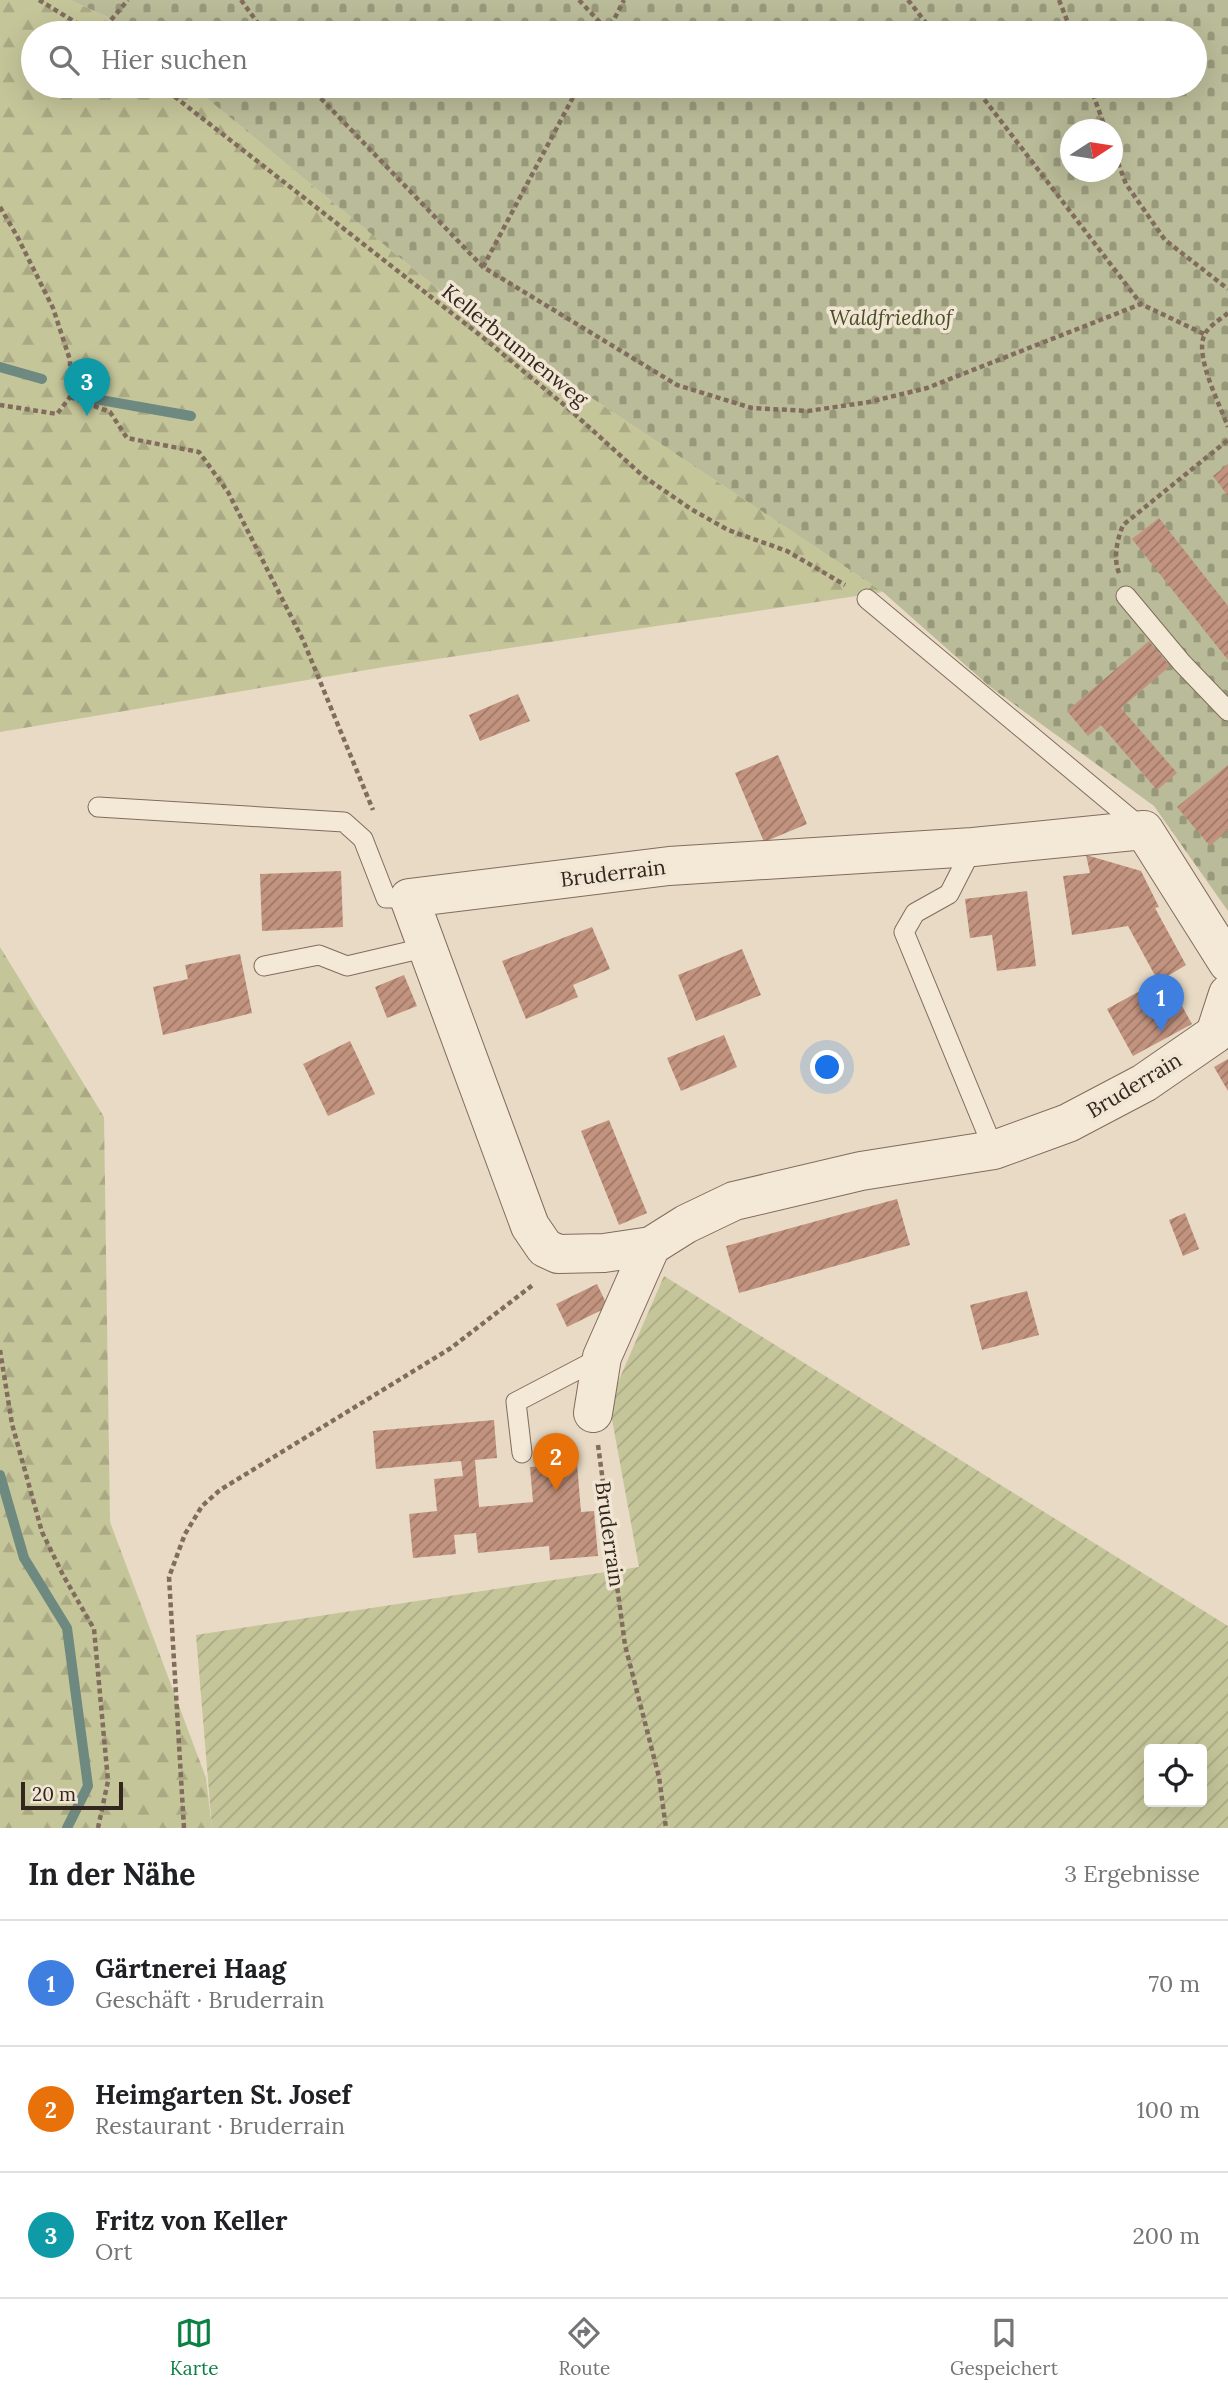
<!DOCTYPE html>
<html lang="de">
<meta charset="utf-8">
<style>
:root{--surface:#fff;--page:#f2f2f2;--text:#202124;--muted:#757577;--line:#e0e0e0;--accent:#0b8043}
body{margin:0;font-family:Lora,serif;background:var(--page);color:var(--text)}
.controls{position:absolute;right:21px;bottom:21px;display:grid;overflow:hidden;border-radius:7px;box-shadow:0 7px 28px #0002}
.controls button{width:63px;height:63px;display:grid;place-items:center;padding:0;border:0;border-bottom:2px solid var(--line);background:var(--surface);color:var(--text);font:35px sans-serif}
.compass{position:absolute;left:1060px;top:119px;width:63px;height:63px;border-radius:50%;background:var(--surface);box-shadow:0 7px 28px #0002;rotate:78deg}
.scale{position:absolute;left:21px;bottom:18px;width:102px;box-sizing:border-box;padding-left:7px;border:4px solid #33261f;border-top:0;font-size:19px;line-height:24px;white-space:nowrap;color:#33261f;-webkit-text-stroke:5px #f1e5d3;paint-order:stroke}
.you{position:absolute;left:828px;top:1068px;width:24px;height:24px;margin:-18px;border:5px solid #fff;border-radius:50%;background:#1a73e8;box-shadow:0 0 0 10px #1a73e833}
.badge{display:grid;place-items:center;width:46px;height:46px;border-radius:50%;background:var(--accent);color:#fff;font-size:23px;font-weight:700}
.pin{position:absolute;translate:-50% -58px;filter:drop-shadow(0 2px 4px #0008)}
.pin::after{content:'';position:absolute;top:37px;width:24px;height:21px;background:inherit;clip-path:polygon(0 0,100% 0,50% 100%)}
.list{margin:0;padding:0;list-style:none}
h2{display:flex;justify-content:space-between;align-items:center;height:91px;margin:0;padding:0 28px;font-size:30px}
h2 small{font-size:23px;font-weight:400;color:var(--muted)}
.list li{display:grid;grid-template-columns:46px 1fr auto;gap:21px;align-items:center;box-sizing:border-box;height:126px;padding:0 28px;border-top:2px solid var(--line)}
.list b{display:block;font-size:26px;white-space:nowrap}
.list p{margin:0;font-size:23px;white-space:nowrap;color:var(--muted)}
.list em{font-size:23px;font-style:normal;color:var(--muted)}
.icon{flex:none;width:38px;height:38px;fill:none;stroke:currentColor;stroke-width:2;stroke-linecap:round;stroke-linejoin:round}
.map{position:relative;flex:none;width:1228px;height:1828px;overflow:hidden}
.search{position:absolute;background:var(--surface);box-shadow:0 7px 28px #0002;left:21px;right:21px;top:21px;height:77px;display:flex;align-items:center;gap:18px;box-sizing:border-box;padding:0 24px;border-radius:38px;color:var(--muted);font-size:26px}
.sheet{height:469px;background:var(--surface)}
nav{display:flex;justify-content:space-around;align-items:center;box-sizing:border-box;height:98px;border-top:2px solid var(--line);background:var(--surface);font-size:19px;color:var(--muted)}
nav a{display:grid;justify-items:center;gap:4px}
nav .on{color:var(--accent)}
.map>svg:first-child{display:block}
.forest{fill:url(#forest-firs)}
.cemetery{fill:url(#cemetery-stones);fill-rule:evenodd}
.garden{fill:url(#garden-furrows);fill-rule:evenodd}
.lines{fill:none;stroke-linecap:round;stroke-linejoin:round}
.stream{stroke:#6e897f;stroke-width:10}
.building{fill:url(#building-hatch)}
.lane-casing{stroke:#816c5d;stroke-width:21}
.street-casing{stroke:#816c5d;stroke-width:40}
.path{stroke:#816c5d;stroke-width:4.5;stroke-dasharray:5 3.5;stroke-linecap:butt}
.lane{stroke:#f4e8d7;stroke-width:19}
.street{stroke:#f4e8d7;stroke-width:38}
.labels{text-anchor:middle;dominant-baseline:central;stroke-width:7;stroke-linejoin:round;paint-order:stroke}
.park-label{font-size:21px;font-style:italic;fill:#484d28;stroke:#f1e5d3}
.street-label{font-size:21px;fill:#33261f;stroke:#f1e5d3}
</style>
<div class="map">
<svg width="1228" height="1828" viewBox="0 0 1228 1828">
<defs>
<pattern id="forest-firs" width="22" height="20" patternUnits="userSpaceOnUse" patternTransform="scale(1.75)"><rect width="22" height="20" fill="#c5c59a"/><path d="M5 1l3.5 6h-7zM16 11l3.5 6h-7z" fill="#aaa984"/></pattern>
<pattern id="cemetery-stones" width="16" height="16" patternUnits="userSpaceOnUse" patternTransform="scale(1.75)"><rect width="16" height="16" fill="#babb98"/><path d="M2 7V4a2 2 0 0 1 4 0v3zM10 15v-3a2 2 0 0 1 4 0v3z" fill="#98987b"/></pattern>
<pattern id="garden-furrows" width="10" height="10" patternUnits="userSpaceOnUse" patternTransform="scale(1.75)"><rect width="10" height="10" fill="#c5c59a"/><path d="M-1 1l2-2M0 10L10 0M9 11l2-2" fill="none" stroke="#aaa984"/></pattern>
<pattern id="building-hatch" width="6" height="6" patternUnits="userSpaceOnUse" patternTransform="scale(1.75)"><rect width="6" height="6" fill="#c2937f"/><path d="M-1 1l2-2M0 6l6-6M5 7l2-2" fill="none" stroke="#9e7867"/></pattern>
</defs>
<rect width="100%" height="100%" fill="#e8dac5"/>
<!-- forest -->
<path class="forest" d="M 0,0 L 70,0 L 112,19 L 129,33 L 33,33 L 33,86 L 192,86 L 479,323 L 883,592 L 384,667 L 0,732 Z
M 0,947 L 104,1117 L 110,1522 L 206,1778 L 212,1828 L 0,1828 Z"/>
<!-- cemetery -->
<path class="cemetery" d="M 70,0 L 1228,0 L 1228,911 L 1154,806 L 989,686 L 883,592 L 479,323 L 192,86 L 1195,86 L 1195,33 L 129,33 L 112,19 ZM 1070,130 L 1112,130 L 1112,172 L 1070,172 Z"/>
<!-- garden -->
<path class="garden" d="M 664,1276 L 1228,1626 L 1228,1828 L 212,1828 L 196,1635 L 639,1567 L 609,1403 ZM 1149,1749 L 1202,1749 L 1202,1802 L 1149,1802 Z"/>
<g class="lines">
<!-- stream -->
<path class="stream" d="M 0,367 L 42,379
M 95,399 L 191,416
M 0,1475 L 24,1558 L 67,1628 L 88,1786 L 67,1828"/>
</g>
<!-- building -->
<path class="building" d="M 1228,464 L 1228,496 L 1213,476 Z
M 1159,518 L 1228,606 L 1228,660 L 1132,539 Z
M 1149,641 L 1170,666 L 1121,708 L 1177,773 L 1157,790 L 1101,725 L 1088,736 L 1067,711 Z
M 518,694 L 530,721 L 480,741 L 469,715 Z
M 778,755 L 807,824 L 764,842 L 735,773 Z
M 1228,765 L 1228,830 L 1210,846 L 1177,807 Z
M 1086,855 L 1141,871 L 1159,907 L 1155,908 L 1186,965 L 1166,977 L 1192,1024 L 1133,1056 L 1107,1009 L 1158,981 L 1128,926 L 1072,935 L 1063,876 L 1090,873 Z
M 341,871 L 343,927 L 262,931 L 260,874 Z
M 1027,891 L 1036,966 L 997,971 L 992,935 L 970,938 L 965,899 Z
M 592,927 L 610,969 L 573,985 L 578,997 L 526,1019 L 502,961 Z
M 742,949 L 761,995 L 696,1021 L 678,975 Z
M 240,954 L 252,1013 L 163,1035 L 153,987 L 188,979 L 185,965 Z
M 404,975 L 417,1006 L 387,1018 L 375,987 Z
M 724,1035 L 737,1067 L 681,1091 L 667,1058 Z
M 350,1041 L 375,1094 L 328,1116 L 303,1064 Z
M 1228,1059 L 1228,1091 L 1214,1067 Z
M 609,1120 L 647,1213 L 619,1225 L 581,1131 Z
M 897,1199 L 910,1245 L 739,1293 L 726,1246 Z
M 1185,1213 L 1199,1249 L 1183,1256 L 1169,1220 Z
M 597,1284 L 608,1307 L 567,1327 L 556,1304 Z
M 1027,1291 L 1039,1335 L 982,1350 L 970,1305 Z
M 494,1420 L 497,1458 L 475,1460 L 479,1507 L 533,1502 L 530,1467 L 577,1463 L 581,1512 L 594,1511 L 598,1556 L 550,1560 L 549,1546 L 478,1553 L 476,1533 L 454,1535 L 456,1554 L 413,1558 L 409,1514 L 437,1511 L 434,1479 L 463,1476 L 461,1461 L 376,1469 L 373,1431 Z"/>
<g class="lines">
<!-- lane casing -->
<g class="lane-casing">
<path id="lane" d="M 1126,596 L 1182,663 L 1228,711
M 867,599 L 1143,829
M 98,807 L 344,822 L 363,839 L 386,898 L 409,898
M 973,847 L 949,894 L 915,913 L 904,932 L 994,1150
M 264,966 L 319,955 L 347,966 L 428,947
M 522,1453 L 516,1402 L 602,1357"/>
</g>
<!-- street casing -->
<g class="street-casing">
<path id="street" d="M 1228,963 L 1144,830 L 973,847 L 669,866 L 409,898 L 530,1226 L 545,1248 L 558,1254 L 604,1253 L 651,1246 L 686,1224 L 734,1201 L 861,1171 L 994,1150 L 1068,1123 L 1144,1083 L 1215,1034 L 1228,994
M 593,1413 L 602,1357 L 651,1246"/>
</g>
<!-- path -->
<path class="path" d="M 39,0 L 93,33
M 241,0 L 265,33
M 579,0 L 608,31
M 908,0 L 934,33
M 1059,0 L 1072,33
M 100,33 L 128,0
M 607,33 L 624,0
M 161,86 L 481,336 L 569,409 L 643,476 L 691,509 L 728,530 L 787,551 L 845,585
M 309,86 L 483,267 L 677,385 L 752,408 L 808,411 L 869,402 L 927,388 L 1141,304 L 1204,334
M 974,86 L 1141,304
M 1090,86 L 1106,130
M 1112,147 L 1126,184 L 1165,240 L 1228,289
M 0,207 L 17,236 L 53,308 L 70,360 L 70,397 L 57,414 L 0,405
M 483,267 L 579,86
M 1228,313 C 1221,319 1207,327 1204,336 C 1195,357 1220,405 1228,427
M 70,397 L 110,412 L 127,438 L 199,452 L 228,492 L 303,640 L 373,810
M 1119,573 C 1113,558 1117,540 1123,525 L 1228,440
M 0,1350 L 12,1424 L 42,1532 L 63,1575 L 94,1629 L 108,1781 L 98,1828
M 598,1445 L 625,1645 L 659,1777 L 666,1828
M 184,1828 L 169,1577 L 185,1534 L 202,1506 L 220,1490 L 451,1348 L 534,1284"/>
<!-- lane -->
<use href="#lane" class="lane"/>
<!-- street -->
<use href="#street" class="street"/>
</g>
<g class="labels">
<!-- park labels -->
<g class="park-label">
<text x="891" y="317">Waldfriedhof</text>
</g>
<!-- street labels -->
<g class="street-label">
<text transform="translate(515 345) rotate(39)">Kellerbrunnenweg</text>
<text transform="translate(613 873) rotate(-7)">Bruderrain</text>
<text transform="translate(1134 1085) rotate(-31)">Bruderrain</text>
<text transform="translate(610 1534) rotate(82)">Bruderrain</text>
</g>
</g>
</svg>
<div class="controls">
<button><svg class="icon" aria-label="locate" viewBox="0 0 24 24"><circle cx="12" cy="12" r="6"/><path d="M12 2v4M12 18v4M2 12h4M18 12h4"/></svg></button>
</div>
<svg class="compass" viewBox="-18 -18 36 36"><path d="M0-13l5 13h-10z" fill="#e53935"/><path d="M0 13l5-13h-10z" fill="#757577"/></svg>
<div class="scale">20 m</div>
<div class="you"></div>
<div class="pin badge" style="left:1161px;top:1032px;background:#3f7fe0">1</div>
<div class="pin badge" style="left:556px;top:1491px;background:#e8710a">2</div>
<div class="pin badge" style="left:87px;top:416px;background:#0f9aa8">3</div>
<div class="search"><svg class="icon" aria-label="search" viewBox="0 0 24 24"><circle cx="10" cy="10" r="6"/><path d="M15 15l6 6"/></svg>Hier suchen</div>
</div>
<section class="sheet">
<h2>In der Nähe<small>3 Ergebnisse</small></h2>
<ul class="list">
<li><span class="badge" style="background:#3f7fe0">1</span><div><b>Gärtnerei Haag</b><p>Geschäft · Bruderrain</p></div><em>70 m</em></li>
<li><span class="badge" style="background:#e8710a">2</span><div><b>Heimgarten St. Josef</b><p>Restaurant · Bruderrain</p></div><em>100 m</em></li>
<li><span class="badge" style="background:#0f9aa8">3</span><div><b>Fritz von Keller</b><p>Ort</p></div><em>200 m</em></li>
</ul>
</section>
<nav>
<a class="on"><svg class="icon" aria-label="map" viewBox="0 0 24 24"><path d="M3 6l6-2 6 2 6-2v14l-6 2-6-2-6 2zM9 4v14M15 6v14"/></svg>Karte</a>
<a><svg class="icon" aria-label="directions" viewBox="0 0 24 24"><path d="M12 3l9 9-9 9-9-9zM9 14v-3h6M13 9l2 2-2 2"/></svg>Route</a>
<a><svg class="icon" aria-label="saved" viewBox="0 0 24 24"><path d="M7 4h10v16l-5-4-5 4z"/></svg>Gespeichert</a>
</nav>
